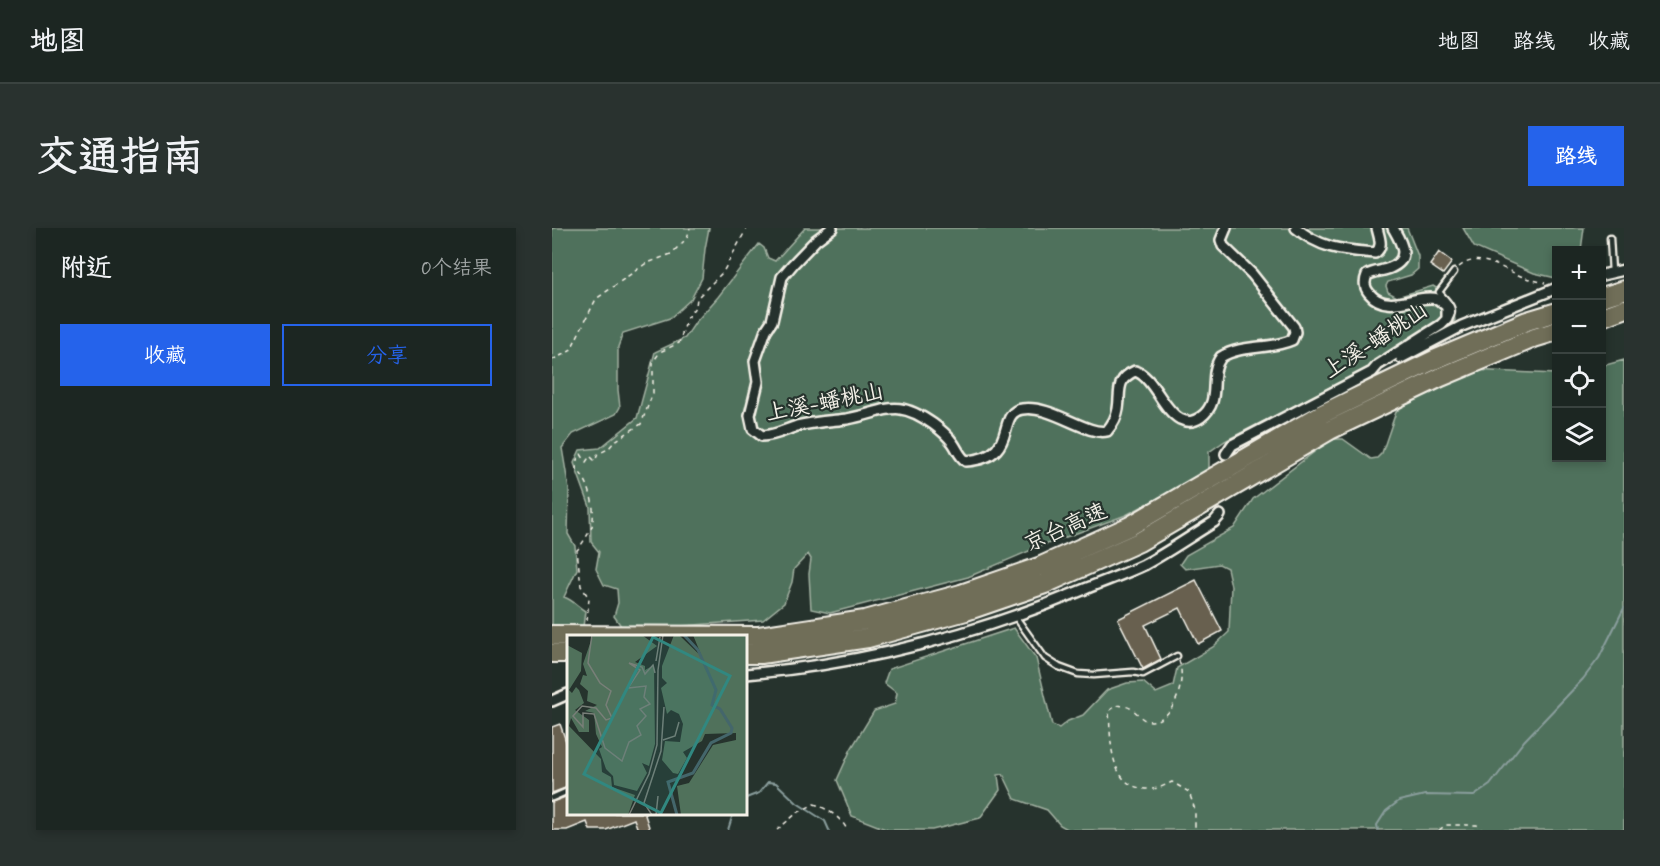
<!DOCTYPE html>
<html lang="zh">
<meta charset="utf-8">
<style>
:root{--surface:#1c2622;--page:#29322f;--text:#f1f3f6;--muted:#a0a5a5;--line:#3a4340;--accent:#2563eb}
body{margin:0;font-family:Mynerve,"LXGW WenKai TC",sans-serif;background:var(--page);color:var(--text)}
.controls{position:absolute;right:18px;top:18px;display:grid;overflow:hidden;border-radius:0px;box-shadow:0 3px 9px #0003}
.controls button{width:54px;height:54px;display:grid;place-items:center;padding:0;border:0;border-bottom:2px solid var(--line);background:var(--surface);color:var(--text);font:30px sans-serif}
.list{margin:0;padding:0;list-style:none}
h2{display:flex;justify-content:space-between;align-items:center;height:78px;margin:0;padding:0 24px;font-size:26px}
h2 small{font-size:20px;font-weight:400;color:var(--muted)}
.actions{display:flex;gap:12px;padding:18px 24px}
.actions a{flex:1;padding:14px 0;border:2px solid var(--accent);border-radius:0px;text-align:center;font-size:21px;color:var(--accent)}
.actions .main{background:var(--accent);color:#fff}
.icon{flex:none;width:33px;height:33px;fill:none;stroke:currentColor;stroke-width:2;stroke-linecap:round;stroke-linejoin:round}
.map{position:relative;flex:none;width:1072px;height:602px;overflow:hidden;border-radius:0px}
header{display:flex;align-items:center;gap:36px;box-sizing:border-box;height:84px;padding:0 30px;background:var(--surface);border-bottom:2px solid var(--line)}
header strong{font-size:28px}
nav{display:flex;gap:33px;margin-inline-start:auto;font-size:21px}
.intro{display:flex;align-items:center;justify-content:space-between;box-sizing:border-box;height:144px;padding:0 36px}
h1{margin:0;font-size:42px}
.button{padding:15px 27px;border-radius:0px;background:var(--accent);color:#fff;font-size:21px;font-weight:700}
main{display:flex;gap:36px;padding:0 36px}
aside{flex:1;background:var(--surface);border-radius:0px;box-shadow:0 3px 9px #0003}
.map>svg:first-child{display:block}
.green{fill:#50715b;stroke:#a2b1a2;stroke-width:1.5}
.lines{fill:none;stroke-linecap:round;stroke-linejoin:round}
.stream{stroke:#8a9e9d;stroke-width:2}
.building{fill:#676150;stroke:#f4f1e8;stroke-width:1.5}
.service-casing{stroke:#f4f1e8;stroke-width:9}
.minor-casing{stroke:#f4f1e8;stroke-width:14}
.motorway-casing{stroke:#f4f1e8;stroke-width:22}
.path{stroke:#f4f1e8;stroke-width:1.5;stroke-dasharray:4.5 4.5;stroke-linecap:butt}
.service{stroke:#26332d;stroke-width:4.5}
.minor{stroke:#26332d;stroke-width:9}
.motorway{stroke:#706e59;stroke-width:18}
.labels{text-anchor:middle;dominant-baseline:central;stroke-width:4.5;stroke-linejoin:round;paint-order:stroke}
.street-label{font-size:22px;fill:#f4f1e8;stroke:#26332d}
.inset-river{fill:none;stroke:#44666b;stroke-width:3}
.inset-road{fill:none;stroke:#787f78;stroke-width:1.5}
.view{fill:#318880;fill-opacity:0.15;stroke:#318880;stroke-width:3}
.inset-edge{fill:none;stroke:#f4f1e8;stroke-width:3}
</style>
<header>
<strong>地图</strong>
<nav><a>地图</a><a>路线</a><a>收藏</a></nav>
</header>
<div class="intro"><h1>交通指南</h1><a class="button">路线</a></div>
<main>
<aside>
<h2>附近<small>0个结果</small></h2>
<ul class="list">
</ul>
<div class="actions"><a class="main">收藏</a><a>分享</a></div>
</aside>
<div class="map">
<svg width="1072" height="602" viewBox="0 0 1072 602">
<rect width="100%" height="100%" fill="#26332d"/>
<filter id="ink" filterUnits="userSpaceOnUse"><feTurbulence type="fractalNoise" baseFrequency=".0167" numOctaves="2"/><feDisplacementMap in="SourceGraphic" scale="12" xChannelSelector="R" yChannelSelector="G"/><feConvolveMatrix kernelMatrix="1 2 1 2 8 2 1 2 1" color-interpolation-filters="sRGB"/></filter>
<g filter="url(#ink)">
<!-- green -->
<path class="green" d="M 0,0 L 157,0 L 153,21 L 150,50 L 139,71 L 118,90 L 71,105 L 66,119 L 66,162 L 68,179 L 64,186 L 21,206 L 10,220 L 17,262 L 16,306 L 23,318 L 25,341 L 12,369 C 21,372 26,379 33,383 L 31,399 L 0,400 Z
M 253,0 L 855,0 L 866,28 L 866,41 L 859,47 L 836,54 L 834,58 L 836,64 L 845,69 L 881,58 C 897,67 901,74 903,92 L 893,106 L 822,137 L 673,213 L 657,224 L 657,240 L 654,245 L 574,287 L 484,320 L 416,349 L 278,385 L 259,381 L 257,346 L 259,331 L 256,326 L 242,341 L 240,354 L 232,375 L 211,392 L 72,402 L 62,388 L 66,375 L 65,361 L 52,357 L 44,341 L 47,324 L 39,314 L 38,279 L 22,235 L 28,222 L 48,220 L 85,190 L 103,124 L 133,110 L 143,95 L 166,69 L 207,16 L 212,20 L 216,30 L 223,33 Z
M 911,0 L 1032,0 L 1029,22 L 1005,22 L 1004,50 L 982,45 L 922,19 Z
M 1072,132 L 1072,602 L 517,602 L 508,597 L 495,582 L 463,571 L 451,546 L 446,547 L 448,562 L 428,590 L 380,602 L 336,602 L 300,588 L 285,552 L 299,521 L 322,483 L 343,476 L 345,465 L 332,455 L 337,441 L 462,400 L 484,430 L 500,497 L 507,500 L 516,493 L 531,487 L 555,462 L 575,455 L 591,454 L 604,465 L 621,458 L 625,440 L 661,419 L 677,404 L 679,358 L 675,340 L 667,336 L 633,341 L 628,336 L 634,327 L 682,300 L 701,271 L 779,211 L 791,211 L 819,231 L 825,230 L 830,225 L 844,184 L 868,164 L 920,142 L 1004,146 L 1005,230 L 1050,230 L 1050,138 Z"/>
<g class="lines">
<!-- stream -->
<path class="stream" d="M 194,570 L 207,565 L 216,554 L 224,555 L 245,575 L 273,593 L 277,602
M 176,602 L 181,586
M 826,602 L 825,597 L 834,583 L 847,573 L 873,567 L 922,568 L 938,557 L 972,513 L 1031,451 L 1047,430 L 1072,380"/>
</g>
<!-- building -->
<path class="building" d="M 887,24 L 900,34 L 891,46 L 878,37 Z
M 644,352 L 670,403 L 646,416 L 628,380 L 593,397 L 609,431 L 591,441 L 566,391 Z
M 8,496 L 16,519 L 16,559 L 0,565 L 0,499 Z
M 16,568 L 16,585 L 95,585 L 93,587 L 98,602 L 86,602 L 82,591 L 54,602 L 38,602 L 35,594 L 15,602 L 0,602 L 0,574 Z"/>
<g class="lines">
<!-- service casing -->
<g class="service-casing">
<path id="service" d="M 1058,10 L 1060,44
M 896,92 C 906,81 894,73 887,64 L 902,44
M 463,388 L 493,430 L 507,439 L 526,446 L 542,447 L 581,444 L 591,446 L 625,428
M 0,570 L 16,563"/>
</g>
<!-- minor casing -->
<g class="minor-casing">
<path id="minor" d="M 280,0 L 264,12 L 241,36 L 230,49 L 220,93 L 214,102 L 203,133 L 206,154 L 198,187 L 201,201 L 210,208 C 222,208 233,202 245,198 C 262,194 278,193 295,191 C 334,184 343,169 381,196 C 388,201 396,208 401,215 C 406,222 407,228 414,233 C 468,230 443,185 470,181 C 498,176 535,208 555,203 C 560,197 565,188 566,181 C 569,163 563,152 583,143 C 601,148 610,181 628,191 C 636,195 642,194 649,189 C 671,173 655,148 669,129 C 690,116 718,122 740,112 L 743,104 L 742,99 L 700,46 L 671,18 L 669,12 L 674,0
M 744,0 C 769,21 791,22 823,25 C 832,19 827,9 825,0
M 1050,47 L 1072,42
M 849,130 L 910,98 L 1005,60
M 674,226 L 680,217 L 820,144 L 826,137 L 889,97 L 895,91 L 895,79 L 886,71 C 865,65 836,88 817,65 C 812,59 812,54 815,47 C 822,43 831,43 838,40 C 860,31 849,14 841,0
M 194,446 C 310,436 426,406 533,361 C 552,353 573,346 592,337 C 616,324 639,308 662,294 L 668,287
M 0,473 L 16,466"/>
</g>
<!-- motorway casing -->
<g class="motorway-casing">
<path id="motorway" d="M 1050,69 L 1072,62
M 1050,89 L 1072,81
M 0,407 L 207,408 L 313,392 L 409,366 L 487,339 L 578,298 L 770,186 L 882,132 L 975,93 L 1005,84
M 0,425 L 16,425
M 194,426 L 209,426 L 316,410 L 414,383 L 493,356 L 587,314 L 778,202 L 889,149 L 982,110 L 1005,103"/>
</g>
<!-- path -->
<path class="path" d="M 907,39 C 928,22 953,43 974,50 C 980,52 986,53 993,55
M 0,132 L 18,123 L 44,71 L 93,36 L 119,26 L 135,10 L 138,0
M 35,393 L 37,370 L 29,358 L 25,322 C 29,318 39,302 40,298 C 44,281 38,252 24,241 L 25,232 L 29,226 L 34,234 L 38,228 L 43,233 L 46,226 L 56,221 L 63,213 L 89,196 L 101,165 L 101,134 L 108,124 L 127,115 L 136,88 L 144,78 L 145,70 L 171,44 L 195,0
M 627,433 C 635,453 621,500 593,492 C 588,490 584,483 578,480 C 575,478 569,478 565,477 L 557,483 C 559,512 556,561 597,561 C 604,562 613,557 620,554 L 637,564 L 643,582 L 643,602
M 225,602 L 245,585 L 262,576 C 273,579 291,591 295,602
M 887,602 L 894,597 L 925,597 L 930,602"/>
<!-- service -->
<use href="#service" class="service"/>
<!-- minor -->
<use href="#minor" class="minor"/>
<!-- motorway -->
<use href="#motorway" class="motorway"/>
</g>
</g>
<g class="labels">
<!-- street labels -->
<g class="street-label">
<text transform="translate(824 113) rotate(-33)">上溪-蟠桃山</text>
<text transform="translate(273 175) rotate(-11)">上溪-蟠桃山</text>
<text transform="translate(514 300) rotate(-24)">京台高速</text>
</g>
</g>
<!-- overview -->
<g transform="translate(15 407)">
<rect width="180" height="180" fill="#26332d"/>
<path d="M 26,0 L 75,0 L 90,11 L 68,27 L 78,31 L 78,35 L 87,30 L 88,109 L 82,131 L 75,128 L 80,138 L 70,156 L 47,150 L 46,141 L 39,134 L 32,114 L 35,112 L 29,99 L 27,78 L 18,76 L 30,70 L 20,66 L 21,56 L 13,49 L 16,40 L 20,41 L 16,29 ZM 126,0 L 180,0 L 180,180 L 114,180 L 110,151 L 122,148 L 146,110 L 169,105 L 169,98 L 138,99 L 135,106 L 116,117 L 120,123 L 111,139 L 106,138 L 95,125 L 98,106 L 113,107 L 116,89 L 112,79 L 104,75 L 100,79 L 94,53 L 100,48 L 95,43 L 95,31 L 107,0 L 113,1 L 135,22 ZM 0,10 L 15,18 L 14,36 L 2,55 L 5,58 L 9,52 L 12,55 L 17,68 L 8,75 L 22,85 L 22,97 L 12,97 L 4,83 L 2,91 L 34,124 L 35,137 L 44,142 L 45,152 L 68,160 L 61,180 L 0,180 Z" fill="#50715b"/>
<path class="inset-river" d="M 110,180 L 101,147 L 126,138 L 144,108 L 164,98 L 165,93 L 153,74 L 145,70 L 149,55 L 131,15 L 117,0"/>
<path class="inset-road" d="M 25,0 L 21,28 L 33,48 L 44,56 L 39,70 L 45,83 L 39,85 L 29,73 L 15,71 L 6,81 L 16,92 L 16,78 L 27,79 L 38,113 L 55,126 L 62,107 L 74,100 L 70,91 L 79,81 L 73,74 L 83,69 L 77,62 L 79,51 L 61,53 L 73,35 L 62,28 L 75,32 L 78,39 L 86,30 L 88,38M 89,26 L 93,2M 96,105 L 108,101 L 112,87M 62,180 L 82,139 L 90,110 L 91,35 L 96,0M 85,180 L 77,168 L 94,116 L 97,72M 89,180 L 91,161"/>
<path class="view" d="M 86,2 L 163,41 L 94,178 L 17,139 Z"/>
<rect width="180" height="180" class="inset-edge"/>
</g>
</svg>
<div class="controls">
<button>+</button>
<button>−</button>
<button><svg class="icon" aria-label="locate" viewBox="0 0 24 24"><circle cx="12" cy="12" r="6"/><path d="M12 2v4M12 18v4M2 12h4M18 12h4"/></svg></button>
<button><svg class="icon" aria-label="layers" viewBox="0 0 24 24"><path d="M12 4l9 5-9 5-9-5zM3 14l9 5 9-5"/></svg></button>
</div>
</div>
</main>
